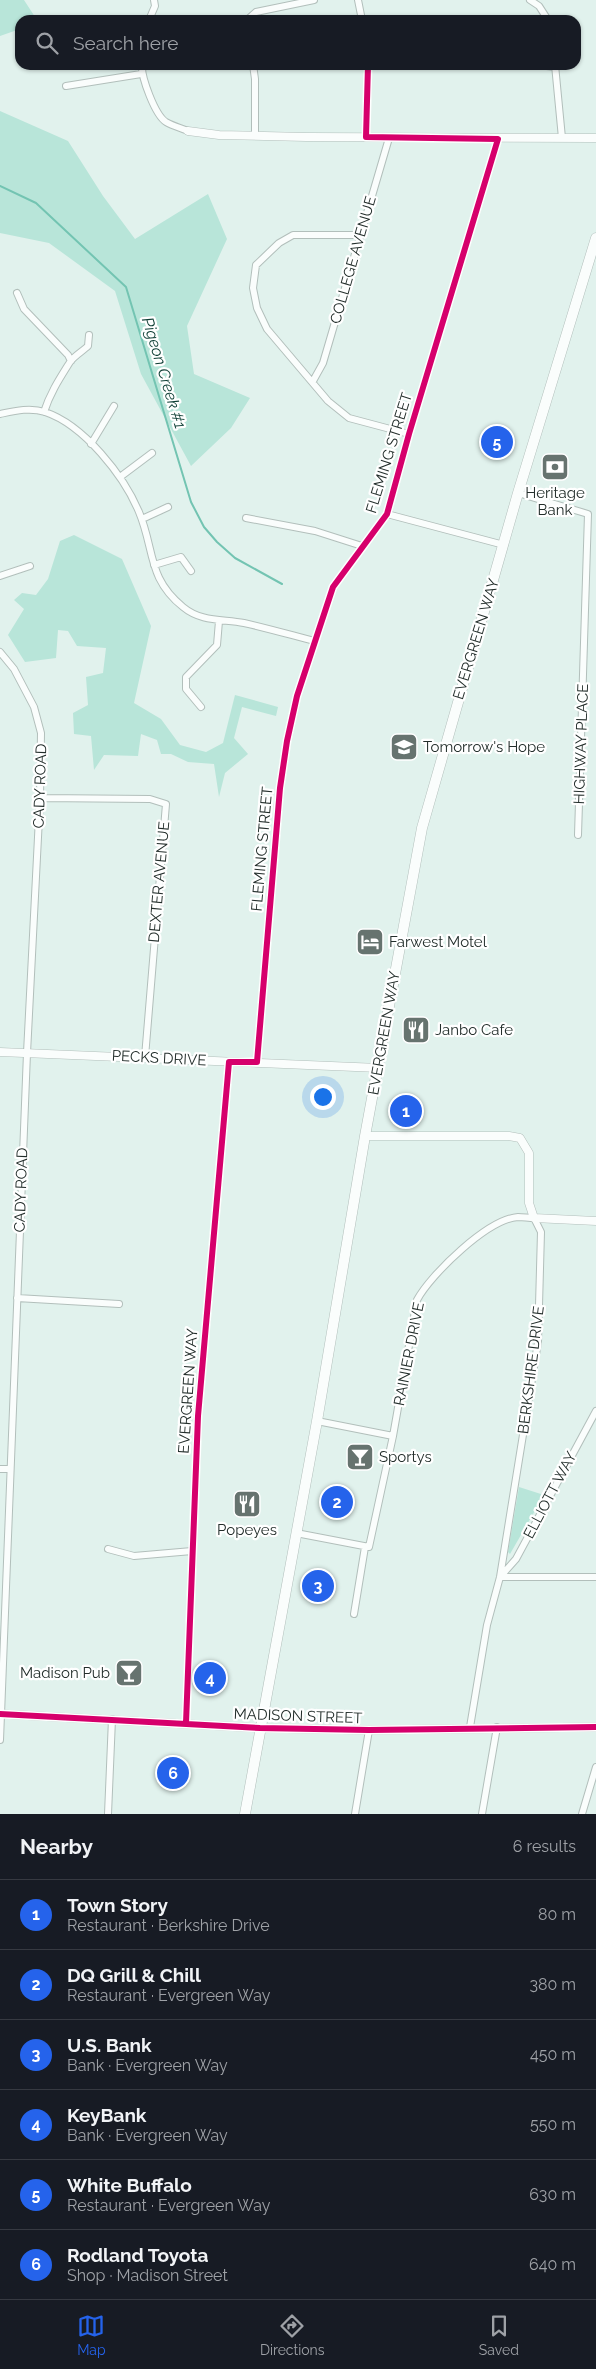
<!DOCTYPE html>
<meta charset="utf-8">
<style>
:root{--surface:#171b24;--page:#20242c;--text:#f1f3f6;--muted:#9ea1a6;--line:#363941;--accent:#2563eb}
body{margin:0;font-family:Raleway,sans-serif;background:var(--page);color:var(--text)}
.you{position:absolute;left:322px;top:1096px;width:18px;height:18px;margin:-12px;border:4px solid #fff;border-radius:50%;background:#1a73e8;box-shadow:0 0 0 8px #1a73e833}
.badge{display:grid;place-items:center;width:32px;height:32px;border-radius:50%;background:var(--accent);color:#fff;font-size:16px;font-weight:700}
.pin{position:absolute;translate:-50% -50%;border:2px solid #fff;box-shadow:0 1px 5px #0006}
.list{margin:0;padding:0;list-style:none}
h2{display:flex;justify-content:space-between;align-items:center;height:65px;margin:0;padding:0 20px;font-size:21px}
h2 small{font-size:16px;font-weight:400;color:var(--muted)}
.list li{display:grid;grid-template-columns:32px 1fr auto;gap:15px;align-items:center;box-sizing:border-box;height:70px;padding:0 20px;border-top:1px solid var(--line)}
.list b{display:block;font-size:19px;white-space:nowrap}
.list p{margin:0;font-size:16px;white-space:nowrap;color:var(--muted)}
.list em{font-size:16px;font-style:normal;color:var(--muted)}
.icon{flex:none;width:28px;height:28px;fill:none;stroke:currentColor;stroke-width:2;stroke-linecap:round;stroke-linejoin:round}
.map{position:relative;flex:none;width:596px;height:1814px;overflow:hidden}
.search{position:absolute;background:var(--surface);box-shadow:0 1px 4px #0004;left:15px;right:15px;top:15px;height:55px;display:flex;align-items:center;gap:12px;box-sizing:border-box;padding:0 18px;border-radius:15px;color:var(--muted);font-size:19px}
.sheet{height:485px;background:var(--surface)}
nav{display:flex;justify-content:space-around;align-items:center;box-sizing:border-box;height:70px;border-top:1px solid var(--line);background:var(--surface);font-size:14px;color:var(--muted)}
nav a{display:grid;justify-items:center;gap:2px}
nav .on{color:var(--accent)}
.map>svg:first-child{display:block}
.green{fill:#b8e5d9}
.lines{fill:none;stroke-linecap:round;stroke-linejoin:round}
.stream{stroke:#73c4b2;stroke-width:2}
.minor-casing{stroke:#b2bfbb;stroke-width:8}
.tertiary-casing{stroke:#b2bfbb;stroke-width:9}
.primary-casing{stroke:#b2bfbb;stroke-width:11}
.minor{stroke:#fafdfc;stroke-width:6}
.tertiary{stroke:#fafdfc;stroke-width:8}
.primary{stroke:#fafdfc;stroke-width:10}
.cycleway-casing{stroke:#fff;stroke-width:9}
.cycleway{stroke:#d6006c;stroke-width:6}
.labels{text-anchor:middle;dominant-baseline:central;stroke-width:4.5;stroke-linejoin:round;paint-order:stroke}
.street-label{font-size:15px;fill:#232e2b;stroke:#fff}
.poi-label{font-size:15px;fill:#232e2b;stroke:#fff;text-anchor:start}
.water-label{font-size:16px;font-style:italic;fill:#0c3d33;stroke:#fff}
</style>
<div class="map">
<svg width="596" height="1814" viewBox="0 0 596 1814">
<rect width="100%" height="100%" fill="#e1f2ed"/>
<!-- green -->
<path class="green" d="M 0,0 L 24,0 L 37,20 L 20,20 L 20,29 L 0,36 Z
M 0,111 L 68,141 L 103,196 L 135,239 L 208,194 L 227,239 L 187,326 L 194,374 L 250,398 L 231,428 L 191,466 L 141,374 L 115,291 L 49,243 L 0,233 Z
M 74,535 L 122,559 L 151,626 L 134,703 L 161,719 L 180,745 L 206,752 L 223,743 L 235,695 L 278,707 L 276,716 L 242,707 L 234,738 L 248,754 L 225,773 L 219,797 L 214,764 L 188,762 L 171,754 L 161,754 L 157,740 L 141,734 L 138,756 L 104,755 L 94,770 L 91,736 L 74,734 L 73,713 L 88,705 L 86,677 L 103,673 L 106,648 L 77,646 L 68,631 L 58,630 L 56,658 L 25,662 L 8,635 L 24,609 L 14,600 L 22,593 L 36,595 L 48,579 L 60,541 Z
M 519,1487 L 544,1495 L 510,1554 L 508,1552 Z"/>
<g class="lines">
<!-- stream -->
<path class="stream" d="M 0,186 L 36,203 L 126,287 L 191,502 L 204,527 L 217,542 L 235,558 L 282,584"/>
<!-- minor casing -->
<g class="minor-casing">
<path id="minor" d="M 358,0 L 362,20
M 530,0 L 539,6 L 548,20
M 149,20 L 155,6 L 154,0
M 247,20 L 256,12 L 314,0
M 142,65 C 141,77 155,115 166,122 C 173,126 181,128 188,131
M 253,65 L 255,79 L 255,136
M 538,65 L 555,67
M 555,65 L 562,138
M 66,86 L 141,74
M 366,137 L 368,65
M 359,235 L 293,235 L 279,243 L 256,265 L 253,288 L 257,308 L 267,329 L 328,401 L 349,418 L 409,434
M 17,293 L 24,309 L 68,355 L 71,361
M 313,381 L 323,363 L 389,138
M 44,412 C 50,393 60,378 70,362 C 74,356 83,351 88,346 L 89,335
M 0,414 C 14,411 30,407 45,412 C 84,425 124,476 139,512 C 155,550 147,578 183,607 C 201,622 222,619 244,623 C 267,628 291,635 314,641
M 91,444 L 114,406
M 120,477 L 152,453
M 518,493 L 588,514 L 578,835
M 387,514 L 504,545
M 246,518 L 315,531 L 362,546
M 142,519 L 168,507
M 154,565 L 181,557 L 191,571
M 0,576 L 30,566
M 0,652 L 14,669 L 34,707 L 41,733 L 40,798 L 27,1053 L 0,1740
M 201,707 L 186,689 L 186,677 L 217,645 L 219,621
M 40,798 L 150,799 L 166,804 L 145,1057
M 257,1062 L 280,788 L 287,741 L 297,696 L 333,587 L 387,514 L 409,434 L 498,139
M 17,1298 L 119,1304
M 317,1421 L 393,1436
M 0,1469 L 9,1469
M 296,1533 L 369,1547 L 393,1436 L 417,1300 C 431,1274 488,1219 518,1217 C 523,1217 529,1218 534,1218 L 541,1232 L 538,1342 L 500,1577 L 487,1625 L 470,1727
M 108,1549 L 134,1556 L 192,1551
M 501,1576 L 516,1559 L 596,1411
M 500,1577 L 596,1577
M 354,1614 L 365,1547
M 186,1723 L 198,1416 L 229,1062
M 108,1814 L 112,1719
M 355,1814 L 369,1730
M 482,1814 L 497,1727
M 582,1814 L 596,1767"/>
</g>
<!-- tertiary casing -->
<g class="tertiary-casing">
<path id="tertiary" d="M 188,131 L 219,135 L 306,137 L 596,138
M 0,1052 L 379,1068
M 365,1136 L 509,1136 L 520,1138 L 529,1153 L 529,1203 L 534,1218 L 596,1221
M 0,1714 L 260,1728 L 369,1730 L 596,1727"/>
</g>
<!-- primary casing -->
<g class="primary-casing">
<path id="primary" d="M 245,1814 L 317,1421 L 365,1136 L 422,828 L 518,493 L 596,238"/>
</g>
<!-- minor -->
<use href="#minor" class="minor"/>
<!-- tertiary -->
<use href="#tertiary" class="tertiary"/>
<!-- primary -->
<use href="#primary" class="primary"/>
<!-- cycleway casing -->
<g class="cycleway-casing">
<path id="cycleway" d="M 0,1714 L 260,1728 L 369,1730 L 596,1727
M 186,1723 L 198,1416 L 229,1062 L 257,1062 L 280,788 L 287,741 L 297,696 L 333,587 L 387,514 L 409,434 L 498,139 L 366,137 L 368,65"/>
</g>
<!-- cycleway -->
<use href="#cycleway" class="cycleway"/>
</g>
<!-- icons -->
<defs>
<g id="bank-square" transform="scale(1.4375)"><rect x="-9" y="-9" width="18" height="18" rx="4" fill="#66736f" stroke="#fff"/><path d="M-6-4H6V4H-6ZM0-2.3a2.3 2.3 0 1 0 0 4.6a2.3 2.3 0 1 0 0-4.6Z" fill="#fff"/></g>
<g id="school-square" transform="scale(1.4375)"><rect x="-9" y="-9" width="18" height="18" rx="4" fill="#66736f" stroke="#fff"/><path d="M0-5L7-2L0 1L-7-2ZM-4 1L0 2.5L4 1V4Q0 6-4 4Z" fill="#fff"/></g>
<g id="hotel-square" transform="scale(1.4375)"><rect x="-9" y="-9" width="18" height="18" rx="4" fill="#66736f" stroke="#fff"/><path d="M-6-4.5h1.5V1H6V5H4.5V3h-9V5H-6ZM-4 0a1.8 1.8 0 1 1 3.6 0ZM.5 0V-2.5h3Q6-2.5 6 0Z" fill="#fff"/></g>
<g id="restaurant-square" transform="scale(1.4375)"><rect x="-9" y="-9" width="18" height="18" rx="4" fill="#66736f" stroke="#fff"/><path d="M-5-6h1v4h1v-4h1v4h1v-4h1v5L-1.5 .5V6h-2V.5L-5-1ZM5-6V6H3V1.5H1.5Q1.5-4 5-6Z" fill="#fff"/></g>
<g id="bar-square" transform="scale(1.4375)"><rect x="-9" y="-9" width="18" height="18" rx="4" fill="#66736f" stroke="#fff"/><path d="M-6-5H6L.8 .8V4.5H3.5V6h-7V4.5H-.8V.8Z" fill="#fff"/></g>
</defs>
<g fill-rule="evenodd">
<use href="#bank-square" x="555" y="467"/>
<use href="#school-square" x="404" y="747"/>
<use href="#hotel-square" x="370" y="942"/>
<use href="#restaurant-square" x="416" y="1030"/>
<use href="#bar-square" x="360" y="1457"/>
<use href="#restaurant-square" x="247" y="1504"/>
<use href="#bar-square" x="129" y="1673"/>
</g>
<g class="labels">
<!-- street labels -->
<g class="street-label">
<text transform="translate(353 260) rotate(-74)">COLLEGE AVENUE</text>
<text transform="translate(389 453) rotate(-73)">FLEMING STREET</text>
<text transform="translate(476 639) rotate(-73)">EVERGREEN WAY</text>
<text transform="translate(581 744) rotate(-88)">HIGHWAY PLACE</text>
<text transform="translate(40 786) rotate(-88)">CADY ROAD</text>
<text transform="translate(262 849) rotate(-85)">FLEMING STREET</text>
<text transform="translate(159 882) rotate(-85)">DEXTER AVENUE</text>
<text transform="translate(384 1033) rotate(-80)">EVERGREEN WAY</text>
<text transform="translate(159 1058) rotate(3)">PECKS DRIVE</text>
<text transform="translate(21 1190) rotate(-88)">CADY ROAD</text>
<text transform="translate(409 1354) rotate(-79)">RAINIER DRIVE</text>
<text transform="translate(531 1370) rotate(-83)">BERKSHIRE DRIVE</text>
<text transform="translate(188 1391) rotate(-86)">EVERGREEN WAY</text>
<text transform="translate(550 1495) rotate(-62)">ELLIOTT WAY</text>
<text transform="translate(298 1716) rotate(2)">MADISON STREET</text>
</g>
<!-- poi labels -->
<g class="poi-label">
<text x="555" y="493" text-anchor="middle">Heritage<tspan x="555" dy="17">Bank</tspan></text>
<text x="423" y="747">Tomorrow's Hope</text>
<text x="389" y="942">Farwest Motel</text>
<text x="435" y="1030">Janbo Cafe</text>
<text x="379" y="1457">Sportys</text>
<text x="247" y="1530" text-anchor="middle">Popeyes</text>
<text x="110" y="1673" text-anchor="end">Madison Pub</text>
</g>
<!-- water labels -->
<g class="water-label">
<text transform="translate(164 373) rotate(73)">Pigeon Creek #1</text>
</g>
</g>
</svg>
<div class="you"></div>
<div class="pin badge" style="left:406px;top:1111px">1</div>
<div class="pin badge" style="left:337px;top:1502px">2</div>
<div class="pin badge" style="left:318px;top:1586px">3</div>
<div class="pin badge" style="left:210px;top:1678px">4</div>
<div class="pin badge" style="left:497px;top:442px">5</div>
<div class="pin badge" style="left:173px;top:1773px">6</div>
<div class="search"><svg class="icon" aria-label="search" viewBox="0 0 24 24"><circle cx="10" cy="10" r="6"/><path d="M15 15l6 6"/></svg>Search here</div>
</div>
<section class="sheet">
<h2>Nearby<small>6 results</small></h2>
<ul class="list">
<li><span class="badge">1</span><div><b>Town Story</b><p>Restaurant · Berkshire Drive</p></div><em>80 m</em></li>
<li><span class="badge">2</span><div><b>DQ Grill &amp; Chill</b><p>Restaurant · Evergreen Way</p></div><em>380 m</em></li>
<li><span class="badge">3</span><div><b>U.S. Bank</b><p>Bank · Evergreen Way</p></div><em>450 m</em></li>
<li><span class="badge">4</span><div><b>KeyBank</b><p>Bank · Evergreen Way</p></div><em>550 m</em></li>
<li><span class="badge">5</span><div><b>White Buffalo</b><p>Restaurant · Evergreen Way</p></div><em>630 m</em></li>
<li><span class="badge">6</span><div><b>Rodland Toyota</b><p>Shop · Madison Street</p></div><em>640 m</em></li>
</ul>
</section>
<nav>
<a class="on"><svg class="icon" aria-label="map" viewBox="0 0 24 24"><path d="M3 6l6-2 6 2 6-2v14l-6 2-6-2-6 2zM9 4v14M15 6v14"/></svg>Map</a>
<a><svg class="icon" aria-label="directions" viewBox="0 0 24 24"><path d="M12 3l9 9-9 9-9-9zM9 14v-3h6M13 9l2 2-2 2"/></svg>Directions</a>
<a><svg class="icon" aria-label="saved" viewBox="0 0 24 24"><path d="M7 4h10v16l-5-4-5 4z"/></svg>Saved</a>
</nav>
